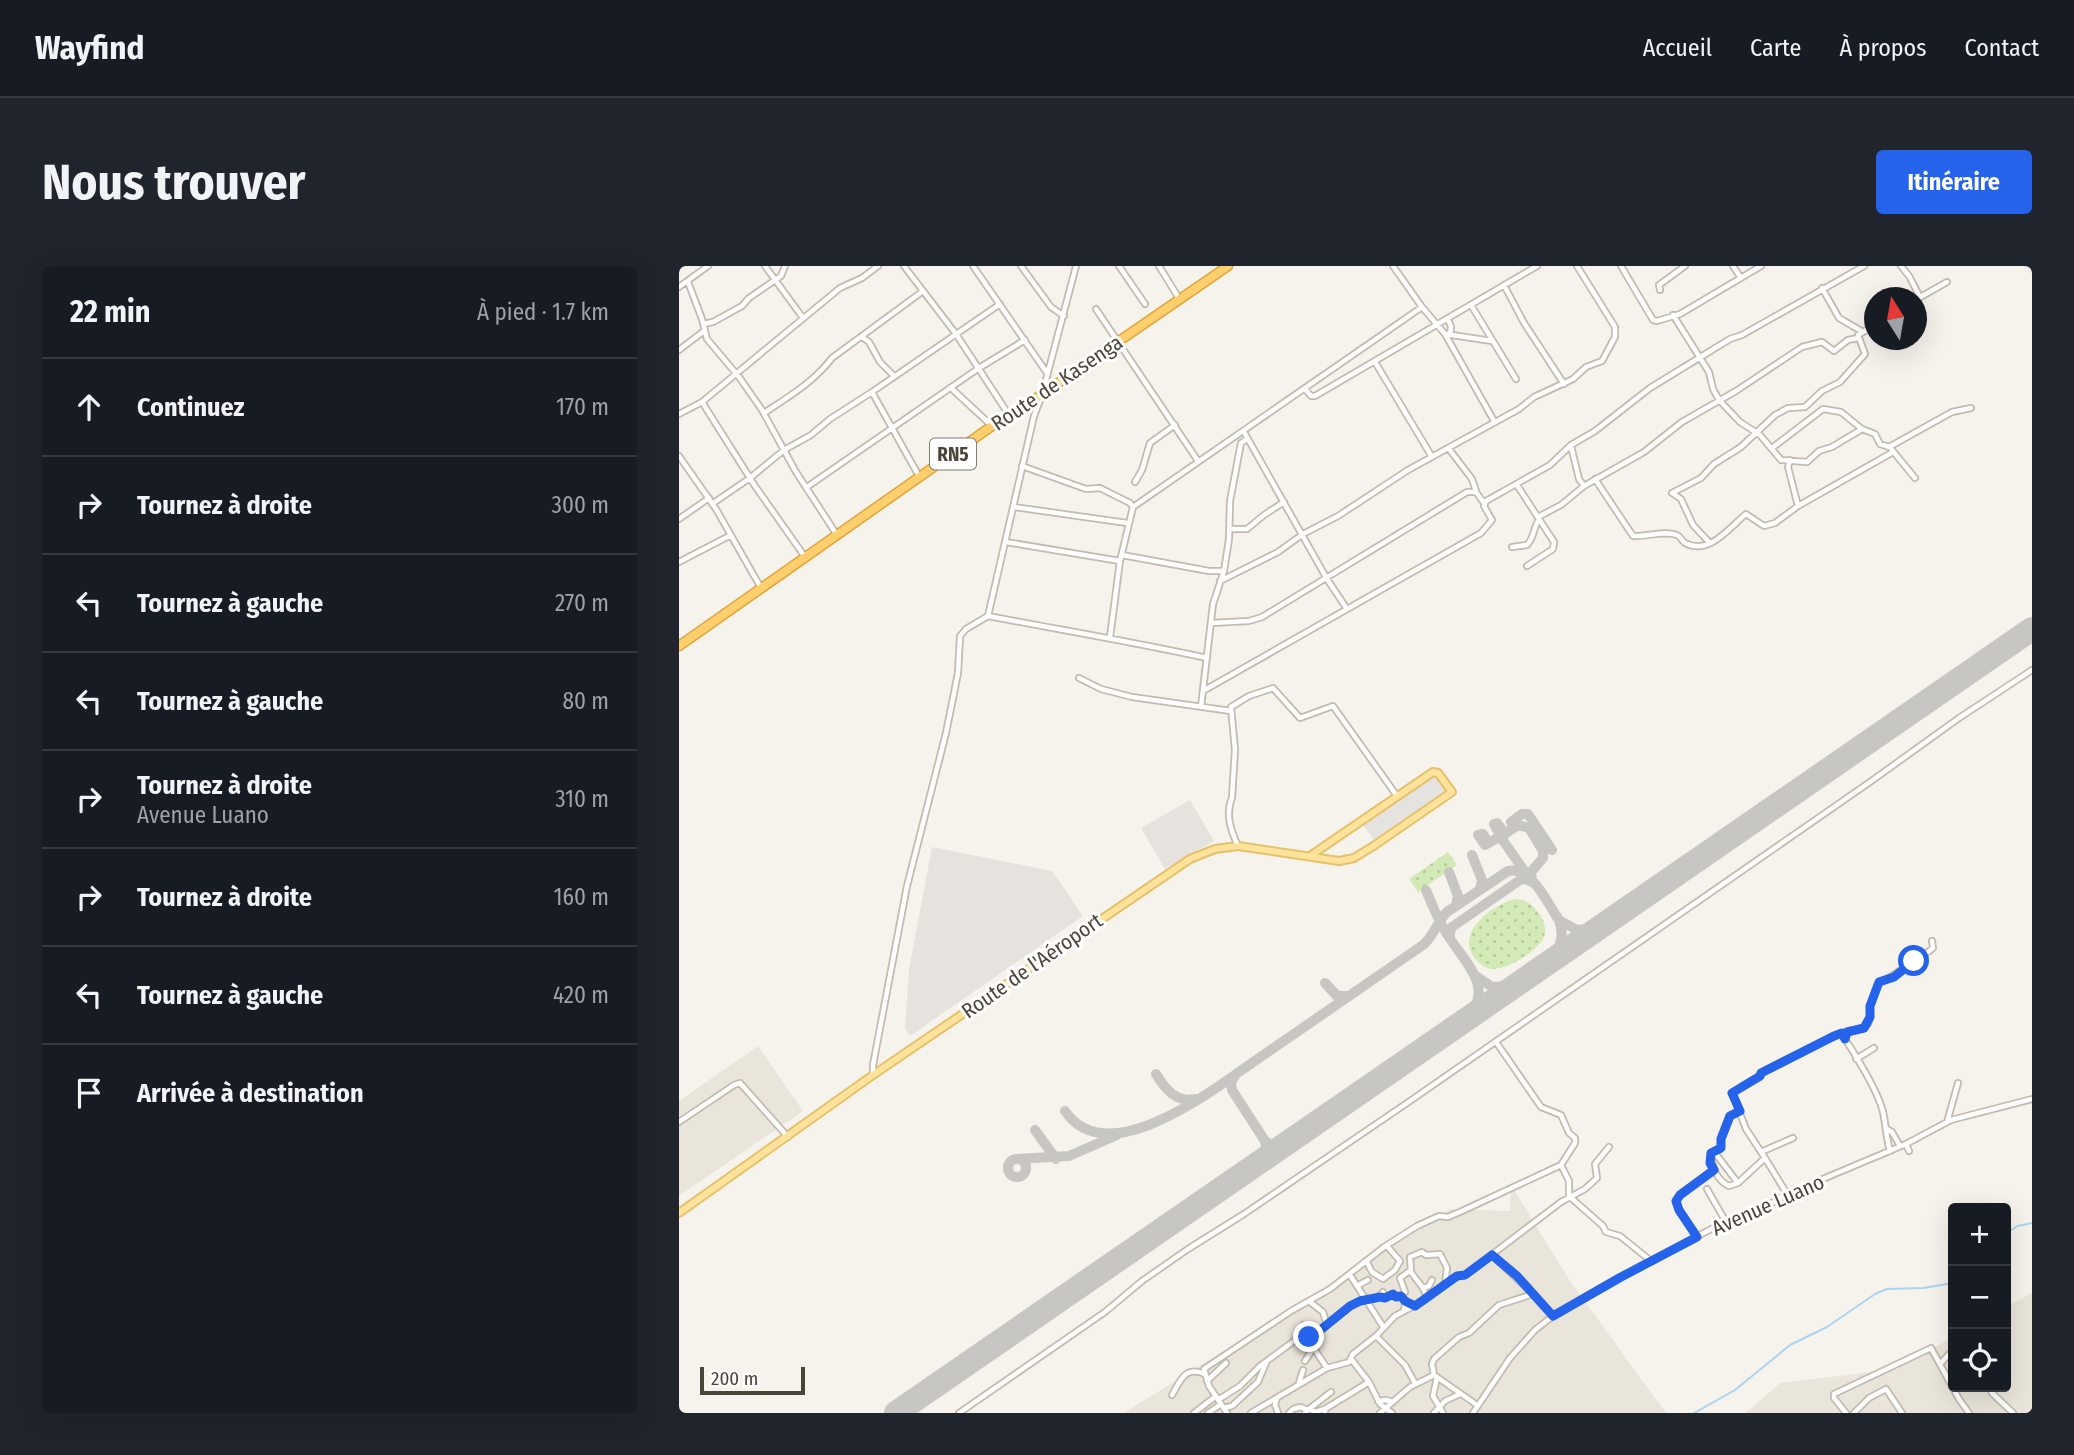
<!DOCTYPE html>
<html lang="fr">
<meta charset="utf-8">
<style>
:root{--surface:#171b24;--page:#20242c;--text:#f1f3f6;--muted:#9ea1a6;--line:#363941;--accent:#2563eb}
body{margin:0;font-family:"Fira Sans Condensed",sans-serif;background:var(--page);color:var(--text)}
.controls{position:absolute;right:21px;bottom:21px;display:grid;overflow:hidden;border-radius:7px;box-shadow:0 7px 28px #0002}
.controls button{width:63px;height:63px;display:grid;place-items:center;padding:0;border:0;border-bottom:2px solid var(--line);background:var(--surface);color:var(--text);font:35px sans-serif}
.compass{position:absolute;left:1185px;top:21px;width:63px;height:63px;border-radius:50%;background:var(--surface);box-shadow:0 7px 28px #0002;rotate:349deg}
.scale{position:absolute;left:21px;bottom:18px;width:105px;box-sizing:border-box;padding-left:7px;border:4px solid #4b4439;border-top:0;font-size:19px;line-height:24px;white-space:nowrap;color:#4b4439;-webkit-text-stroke:5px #fff;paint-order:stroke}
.stop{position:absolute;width:21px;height:21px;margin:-16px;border:5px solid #2563eb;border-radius:50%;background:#fff}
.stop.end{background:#2563eb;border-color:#fff;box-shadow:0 2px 7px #0008}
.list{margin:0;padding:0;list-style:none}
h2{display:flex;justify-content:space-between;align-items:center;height:91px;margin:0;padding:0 28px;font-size:30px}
h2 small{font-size:23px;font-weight:400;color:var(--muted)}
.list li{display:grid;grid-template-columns:46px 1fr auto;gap:21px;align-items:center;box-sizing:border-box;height:98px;padding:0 28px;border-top:2px solid var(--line)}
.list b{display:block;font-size:26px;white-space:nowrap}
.list p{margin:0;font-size:23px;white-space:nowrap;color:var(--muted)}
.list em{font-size:23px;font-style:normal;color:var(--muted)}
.icon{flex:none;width:38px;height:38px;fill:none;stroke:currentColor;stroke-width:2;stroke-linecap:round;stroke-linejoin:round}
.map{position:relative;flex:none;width:1353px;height:1147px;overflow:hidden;border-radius:7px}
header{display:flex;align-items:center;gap:42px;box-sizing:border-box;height:98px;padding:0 35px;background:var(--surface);border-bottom:2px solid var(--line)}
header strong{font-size:33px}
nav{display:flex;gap:38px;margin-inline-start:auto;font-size:24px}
.intro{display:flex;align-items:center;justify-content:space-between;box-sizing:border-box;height:168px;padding:0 42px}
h1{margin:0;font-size:49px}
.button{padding:18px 32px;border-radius:7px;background:var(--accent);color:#fff;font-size:24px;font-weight:700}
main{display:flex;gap:42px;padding:0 42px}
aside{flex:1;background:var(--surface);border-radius:7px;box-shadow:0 7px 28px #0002}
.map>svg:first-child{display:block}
.residential{fill:#eae5da}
.industrial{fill:#e6e2dd}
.grass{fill:url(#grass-dots)}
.parking{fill:#e5e3e0}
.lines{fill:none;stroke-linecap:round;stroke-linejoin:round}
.stream{stroke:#a9d4f2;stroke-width:2}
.taxiway{stroke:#c8c6c3;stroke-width:10}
.runway{stroke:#c8c6c3;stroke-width:24}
.minor-casing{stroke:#c2bbae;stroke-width:8}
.major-casing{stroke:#e6c16a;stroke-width:10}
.highway-casing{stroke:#e0a43c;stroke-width:11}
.minor{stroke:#fff;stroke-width:4.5}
.major{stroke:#ffe39c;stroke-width:6}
.highway{stroke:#ffcf6e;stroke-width:8}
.route{stroke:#2563eb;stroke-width:9}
.labels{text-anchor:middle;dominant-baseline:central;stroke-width:6;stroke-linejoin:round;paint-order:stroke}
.shield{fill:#fff;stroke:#817c74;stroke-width:2}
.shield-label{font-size:19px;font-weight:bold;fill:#4b4439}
.street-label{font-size:21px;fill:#4b4439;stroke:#fff}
</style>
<header>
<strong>Wayfind</strong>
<nav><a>Accueil</a><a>Carte</a><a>À propos</a><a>Contact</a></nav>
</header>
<div class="intro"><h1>Nous trouver</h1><a class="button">Itinéraire</a></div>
<main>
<aside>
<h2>22 min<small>À pied · 1.7 km</small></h2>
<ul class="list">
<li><svg class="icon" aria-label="ahead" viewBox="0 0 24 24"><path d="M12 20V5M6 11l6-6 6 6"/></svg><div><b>Continuez</b></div><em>170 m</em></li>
<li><svg class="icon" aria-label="right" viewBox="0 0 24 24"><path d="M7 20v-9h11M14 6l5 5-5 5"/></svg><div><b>Tournez à droite</b></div><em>300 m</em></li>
<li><svg class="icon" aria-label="left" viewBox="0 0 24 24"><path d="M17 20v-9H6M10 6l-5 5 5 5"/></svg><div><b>Tournez à gauche</b></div><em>270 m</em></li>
<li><svg class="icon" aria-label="left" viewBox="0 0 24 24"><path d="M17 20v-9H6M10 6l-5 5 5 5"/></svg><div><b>Tournez à gauche</b></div><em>80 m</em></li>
<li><svg class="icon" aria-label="right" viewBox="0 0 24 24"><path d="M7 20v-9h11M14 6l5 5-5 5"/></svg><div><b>Tournez à droite</b><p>Avenue Luano</p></div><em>310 m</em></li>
<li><svg class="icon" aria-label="right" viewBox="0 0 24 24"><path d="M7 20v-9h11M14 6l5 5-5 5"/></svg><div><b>Tournez à droite</b></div><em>160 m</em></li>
<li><svg class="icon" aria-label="left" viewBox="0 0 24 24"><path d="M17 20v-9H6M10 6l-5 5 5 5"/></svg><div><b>Tournez à gauche</b></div><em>420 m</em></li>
<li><svg class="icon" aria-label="arrive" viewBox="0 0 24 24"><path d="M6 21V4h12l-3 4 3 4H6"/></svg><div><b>Arrivée à destination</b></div></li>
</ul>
</aside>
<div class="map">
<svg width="1353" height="1147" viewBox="0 0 1353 1147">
<defs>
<pattern id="grass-dots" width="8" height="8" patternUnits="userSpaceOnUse" patternTransform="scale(1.75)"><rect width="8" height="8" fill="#d2eab5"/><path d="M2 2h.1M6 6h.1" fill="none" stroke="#b6ca9c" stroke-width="1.8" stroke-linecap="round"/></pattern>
</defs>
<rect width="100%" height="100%" fill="#f6f3ec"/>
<!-- residential -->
<path class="residential" d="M 79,780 L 124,845 L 0,930 L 0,835 Z
M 832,919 L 891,1015 L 987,1147 L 445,1147 L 771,943 L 831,945 Z
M 1353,1027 L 1353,1147 L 1066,1147 L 1101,1117 L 1218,1103 L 1274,1071 L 1274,1121 L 1327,1121 L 1327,1041 Z"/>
<!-- industrial -->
<path class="industrial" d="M 511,534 L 535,575 L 486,603 L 462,562 Z
M 253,581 L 373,605 L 404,650 L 231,770 L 226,763 L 230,704 Z"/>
<!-- grass -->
<path class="grass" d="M 769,586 L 778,599 L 739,626 L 730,613 Z
M 836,633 C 847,634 852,637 859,646 C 864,653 868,661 865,671 C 860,685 821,710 806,701 C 767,676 808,640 836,633 Z"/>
<!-- parking -->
<path class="parking" d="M 757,507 L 770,525 L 696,576 L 684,558 Z"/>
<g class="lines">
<!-- stream -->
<path class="stream" d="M 1327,967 L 1339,960 L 1353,957
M 1015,1147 L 1056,1124 L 1111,1079 L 1148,1061 L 1196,1028 L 1208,1023 L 1244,1022 L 1274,1017"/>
<!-- taxiway -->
<path class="taxiway" d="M 832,556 L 843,548 L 849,548 L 873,584
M 823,573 L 815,558 L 818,557 L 824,565
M 824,574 L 824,569 L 839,559 L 850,562 L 864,585 L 864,592 L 852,606 L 853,615
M 808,575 L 804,568 L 799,569 L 806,579 L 818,572 L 823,573 L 846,606
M 793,589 L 803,614 L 801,624
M 770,606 L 779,630 L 777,640
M 747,624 C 753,639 759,654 768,668 C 785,696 817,721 788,753
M 880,654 L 898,664 L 919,662
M 771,672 L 771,666 L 773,661 L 841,614 L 847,613 L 853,616
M 797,710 L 813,721 L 835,720
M 646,717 L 658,730 L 670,730
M 477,808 C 486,823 497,837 517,833
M 386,845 C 425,902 517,836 556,809
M 356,864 L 377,893
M 586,875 L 593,879 L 606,879
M 337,893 L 390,890 L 438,869
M329 902a9 9 0 1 1 18 0a9 9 0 1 1-18 0Z
M 583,894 L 588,885 L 586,875 L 553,824 L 552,816 L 557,808 L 744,679 C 755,670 758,656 768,646 L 829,605 C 853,600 868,637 880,654 C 886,671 882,685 868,697"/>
<!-- runway -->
<path class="runway" d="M 217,1147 L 1353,363"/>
<!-- minor casing -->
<g class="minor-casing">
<path id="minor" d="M 86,0 L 124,52
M 225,0 L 277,68 L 330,149
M 294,0 L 368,107
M 342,0 L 372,41 L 385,50
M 440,0 L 466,38
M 480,0 L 501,34
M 942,0 L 974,54 L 978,55 L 1001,48 L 1082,0
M 1054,0 L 1062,12
M 1222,0 L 1230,10 L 1241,31
M 9,16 L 23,53 L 28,73 L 60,111 L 83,144 L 117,206 L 158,269
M 825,19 L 845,57 L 885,118
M 0,21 L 29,0
M 1143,22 L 1160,52 L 1184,66
M 981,24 L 980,19 L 1006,0
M 1238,33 L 1268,16
M 792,39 L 837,113
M 743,41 L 766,68 L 815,155
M 417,43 L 519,195
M 994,49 L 1030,106 L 1034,123 L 1040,134 L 1061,156 L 1081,169 L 1102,194 L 1128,196 L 1140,185 L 1153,181 L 1183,163
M 769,53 L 772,61 L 771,69
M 24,58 L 34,56 L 63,40 L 70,32 L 102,10 L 106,0
M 766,68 L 813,75
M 183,71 L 190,76 L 201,96 L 215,110
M 0,84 L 25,65
M 696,96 L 753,191
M 272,122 L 312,159
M 626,123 L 632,130 L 636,130 L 858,0
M 23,136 L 76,220 L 126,291
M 85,147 C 109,131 135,116 153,92 L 244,25
M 0,148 L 23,136 L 161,22 L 183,12 L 199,0
M 565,166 L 648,313 L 668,343
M 892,180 L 900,213 L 905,220
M 1093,182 L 1144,143 L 1162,146 L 1183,163 L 1196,168 L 1201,178 L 1210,181 L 1273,146 L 1292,142
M 770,183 L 793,213 L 797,225
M 1213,184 L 1236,212
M 0,190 L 37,243 L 82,322
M 1111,194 L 1109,201 L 1119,240
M 343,200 L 407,223 L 421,222 L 451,237 L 454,241
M 241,212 L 193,126 L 321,38
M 916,213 L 954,270 C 968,271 984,264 998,269 C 1001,270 1003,275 1006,277 C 1030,290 1051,261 1067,248 L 1085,260 L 1096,257 L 1119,240 L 1214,186
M 456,216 L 463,204 L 471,177 L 496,159
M 838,219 L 875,276 L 874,283 L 848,300
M 128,221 L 300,102 L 346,74
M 993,227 L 1022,212 L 1035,198 L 1062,181 L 1096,149 L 1109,142 L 1126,141 L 1143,125 L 1161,116 L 1186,88 L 1179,69 L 1196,59
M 993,227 L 1002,233 L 1014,259 L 1030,276
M 33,238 L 71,212 L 105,184 L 132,169 L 151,153 L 193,126
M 335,241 L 448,257
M 859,251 L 882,239 L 905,220 L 965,186 L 1003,156 L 1057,125 L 1123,81 L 1143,76 L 1155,85 L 1169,74 L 1179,72
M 0,253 L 30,232
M 552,263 L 568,263 L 585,249 L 605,236
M 327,276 L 441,295
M 833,281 L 848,279 C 856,271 854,261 860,254
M 443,289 L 530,305 L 545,305
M 0,296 L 52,269
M 541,315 L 599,286 L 624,268 L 659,250 L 729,204 L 840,143 L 855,131 L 894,113 L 907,101 L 923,95 L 936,71 L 936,61 L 898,0
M 309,350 C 383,364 455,376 528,392
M 532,357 L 570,355 L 583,351 L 788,226 L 797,226 L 805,237
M 431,371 L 441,295 L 454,241 L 743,41 L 714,0
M 400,412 L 422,423 L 453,431 L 552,445
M 524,425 L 802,267 L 813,254 L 805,240 L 807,235 L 871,199 L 892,179 L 916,165 L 971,122 L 1051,73 L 1063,69 L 1185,0
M 522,441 L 534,338 L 545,305 L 550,273 L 551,235 L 562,177 L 568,173
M 559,580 C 552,565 546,548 553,532 L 556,484 L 552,441 L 570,430 L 594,422 L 621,452 L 654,440 L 718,530
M 1166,772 L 1168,766 L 1185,762 L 1189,758 L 1191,751 L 1191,740 L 1200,717 C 1216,710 1225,701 1239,692 C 1245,688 1249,687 1254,682 L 1253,675
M 817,776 L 862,841 L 882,849 L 890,867 L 896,872 L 896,877 L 882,899 L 890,915 L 890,930 L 924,960 L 927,966 L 941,970 L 972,995
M 1177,793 L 1195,782
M 194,808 L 194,799 L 228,620 L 267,467 L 279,407 L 281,370 L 287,363 L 309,350 L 355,150 L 363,129 L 397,0
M 1061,845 L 1050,850 L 1042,873 L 1042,882 L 1036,887 L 1059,917 L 1086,892 L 1108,928
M 0,856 L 55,819 L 61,817 L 109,871
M 1268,856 L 1279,817
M 1208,863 L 1213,866 L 1221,880
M 1227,878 L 1230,885
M 1036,886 L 1032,887 C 1033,900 1037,914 1050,920 L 1059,917
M 1082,886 L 1114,872
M 1086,892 L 1067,863 L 1053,827 L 1081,811 L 1082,807 L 1162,767 C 1175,786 1199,825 1204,846 C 1207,859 1207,872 1211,885
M 1028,923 L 1047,956
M 1018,971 L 1000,944 L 997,935 L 1001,929 L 1035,904
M 813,989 L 854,1028
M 688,996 L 693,1006 L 704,1013 L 716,1004 L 721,995 L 708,980
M 731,1005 L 744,1022 L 748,1032
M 671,1009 L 705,1062
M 678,1020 L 689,1014
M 744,1022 L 750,1020 L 753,1014
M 726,1026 L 721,1012 L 732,1004 L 731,991 L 743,986 L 747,989 L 761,988 L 768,1002 L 766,1018
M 701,1031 L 706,1032 L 713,1028 L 717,1031 L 722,1030 L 726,1037 L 725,1044
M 631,1036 L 644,1046 L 648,1059
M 622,1063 L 648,1102
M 697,1070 L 726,1099 L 736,1117
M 616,1074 L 624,1059
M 672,1093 L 690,1116 L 701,1138 L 713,1147
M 626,1095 L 633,1084 L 634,1070
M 1261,1098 L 1274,1084
M 755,1109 L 753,1098 L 755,1093 L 780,1071 L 790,1067 L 820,1039 L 854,1028 L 874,1050
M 758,1111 L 754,1130 L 764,1147
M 528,1115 L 547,1097
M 620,1117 L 624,1104
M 1310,1121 L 1313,1127 L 1334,1147
M 493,1129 C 501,1116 505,1099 526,1108
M 598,1132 L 596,1139 L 599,1147
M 539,1134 L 561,1120 L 581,1100 L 615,1075 L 633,1071 L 671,1040 L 683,1035 L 698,1032 L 704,1026
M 699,1135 L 707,1134 L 714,1136
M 545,1142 L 553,1140 L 579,1116 L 587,1097
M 630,1143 L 652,1126
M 280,1147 L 426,1046 L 463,1015 L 509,983 L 565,948 L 731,835 L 1191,516 L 1280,452 L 1353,404
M 515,1147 L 537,1130
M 529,1147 L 542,1138
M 548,1147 L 530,1120 L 525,1103 L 612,1045 L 651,1023 L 705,981 L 738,960 L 760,950 L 769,951 L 783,945 L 882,899
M 572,1147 L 648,1102 L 670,1096 L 674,1088 L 697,1070 L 716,1050 L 746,1034 L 778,1010 L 786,1009 L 882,936 L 906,923 L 918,912 L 916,898 L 930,881
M 610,1147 L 614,1143 L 622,1141 L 628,1144
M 626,1147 L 630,1143 L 636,1146 L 646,1143
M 646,1147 L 646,1143 L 690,1116
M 701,1147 L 731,1121 L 755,1109 L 798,1139
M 755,1147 L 766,1135 L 781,1128
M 794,1147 L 831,1092 L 856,1064 L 874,1050 L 942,1011 L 1034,962 L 1071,950 L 1108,928 L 1227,878 L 1272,854 L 1353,833
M 1167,1147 L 1155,1132 L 1155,1128 L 1252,1082 L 1280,1133 L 1290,1147
M 1175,1147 L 1190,1132 L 1207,1123 L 1223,1147"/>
</g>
<!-- major casing -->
<g class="major-casing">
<path id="major" d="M 0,947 L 194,809 L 511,593 L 536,583 L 559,580 L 660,595 L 675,592 L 696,579 L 773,526 L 759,507 L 754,506 L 631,590"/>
</g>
<!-- highway casing -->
<g class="highway-casing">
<path id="highway" d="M 0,380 L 313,160 L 343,142 L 549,0"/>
</g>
<!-- minor -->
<use href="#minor" class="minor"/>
<!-- major -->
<use href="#major" class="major"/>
<!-- highway -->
<use href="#highway" class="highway"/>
</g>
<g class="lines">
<!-- route -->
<path class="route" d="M 630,1071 L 634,1070 L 671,1040 L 681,1035 L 701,1031 L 706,1032 L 714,1028 L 717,1031 L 722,1030 L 726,1035 L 736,1040 L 778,1010 L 786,1009 L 813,989 L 838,1010 L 874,1050 L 942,1011 L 1018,971 L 1000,944 L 997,935 L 1001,929 L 1035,904 L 1031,897 L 1032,887 L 1042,882 L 1042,873 L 1051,850 L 1061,845 L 1053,827 L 1081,810 L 1082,807 L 1155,770 L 1163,767 L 1166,773 L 1168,766 L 1185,762 L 1191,751 L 1191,740 L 1200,716 L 1215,711 L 1235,695"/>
</g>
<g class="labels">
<!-- shield labels -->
<rect class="shield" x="251" y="172.5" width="46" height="31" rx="5"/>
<g class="shield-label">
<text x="274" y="188">RN5</text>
</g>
<!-- street labels -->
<g class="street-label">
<text transform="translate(378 117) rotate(-34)">Route de Kasenga</text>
<text transform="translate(353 700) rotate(-35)">Route de l'Aéroport</text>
<text transform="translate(1089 939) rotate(-24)">Avenue Luano</text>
</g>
</g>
</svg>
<div class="controls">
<button>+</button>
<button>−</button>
<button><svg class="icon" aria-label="locate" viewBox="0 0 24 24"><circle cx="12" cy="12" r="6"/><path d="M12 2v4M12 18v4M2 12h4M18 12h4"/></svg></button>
</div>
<svg class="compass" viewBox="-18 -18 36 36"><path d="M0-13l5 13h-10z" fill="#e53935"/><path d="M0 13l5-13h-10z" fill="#9ea1a6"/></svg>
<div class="scale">200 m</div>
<div class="stop" style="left:1235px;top:695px"></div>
<div class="stop end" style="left:630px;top:1071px"></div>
</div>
</main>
